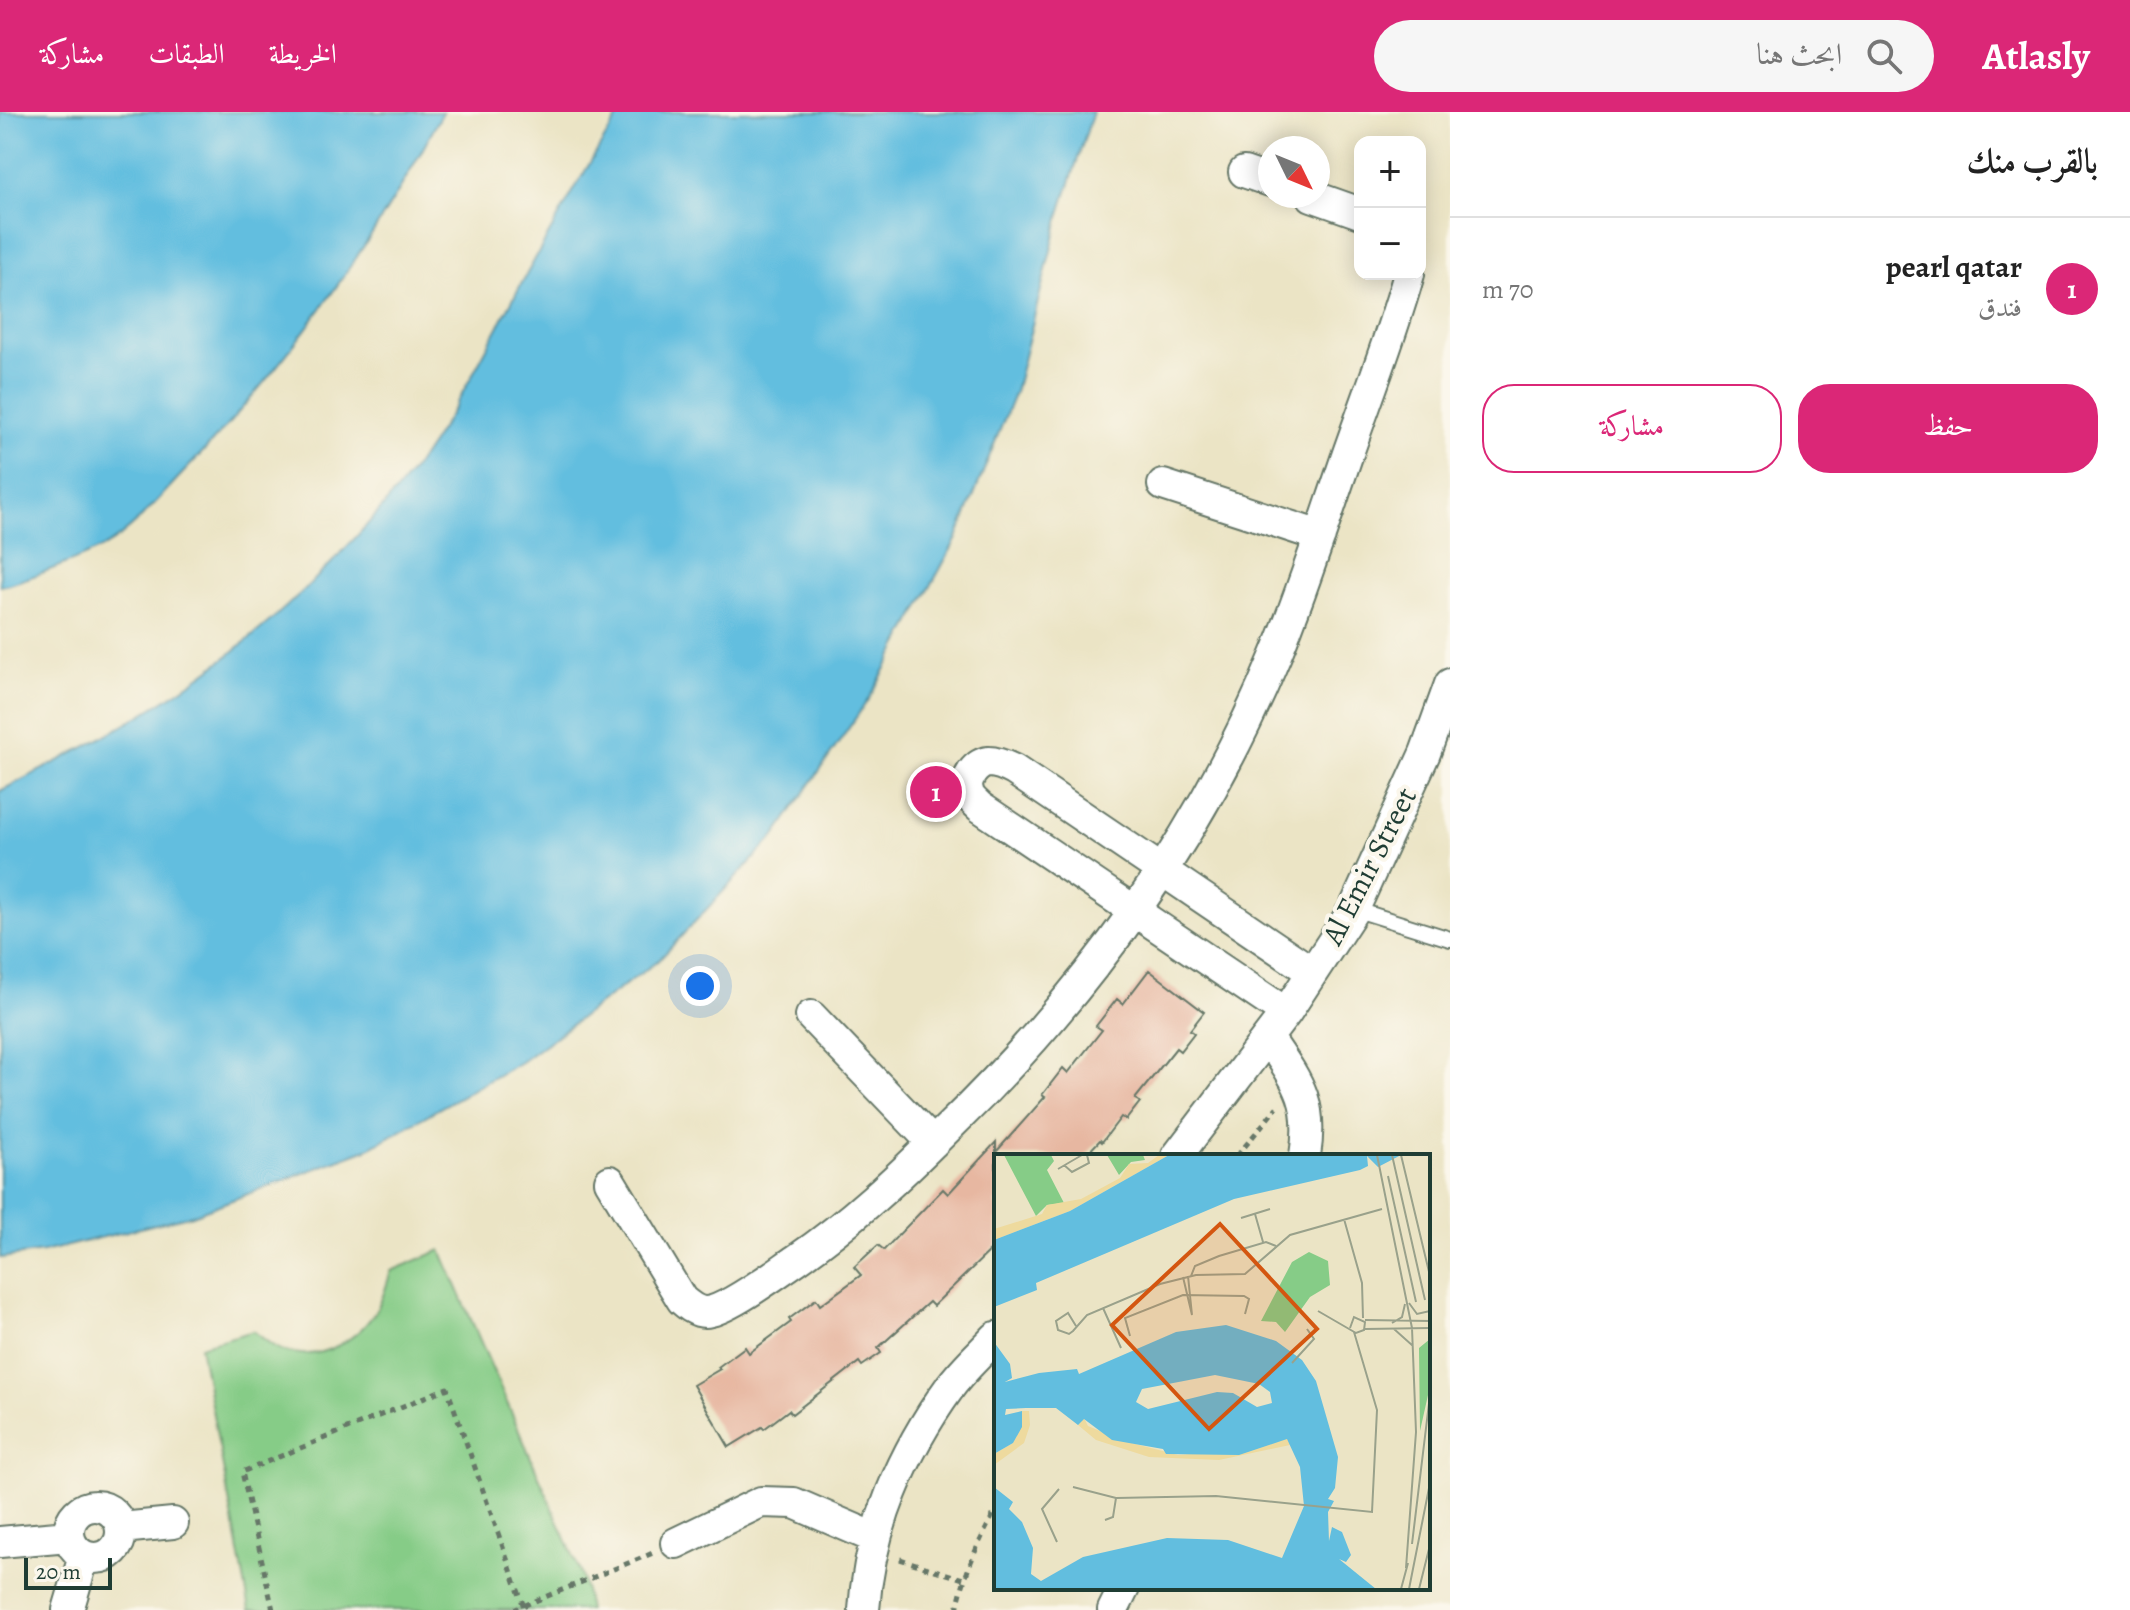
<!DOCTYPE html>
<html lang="ar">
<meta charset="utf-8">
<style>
:root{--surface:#fff;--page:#f6f6f6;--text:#222;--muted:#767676;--line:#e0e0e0;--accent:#db2777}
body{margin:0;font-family:Alegreya,Amiri,serif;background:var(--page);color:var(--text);direction:rtl}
.controls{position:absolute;right:24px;top:24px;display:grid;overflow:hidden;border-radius:16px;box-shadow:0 4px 20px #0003}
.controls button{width:72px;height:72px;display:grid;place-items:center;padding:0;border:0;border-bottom:2px solid var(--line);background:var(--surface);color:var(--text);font:40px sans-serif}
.compass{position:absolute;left:1258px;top:24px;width:72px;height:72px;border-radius:50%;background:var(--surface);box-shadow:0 4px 20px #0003;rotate:133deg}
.scale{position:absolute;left:24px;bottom:20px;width:88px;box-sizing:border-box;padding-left:8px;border:4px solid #1f3d34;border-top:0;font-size:22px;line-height:28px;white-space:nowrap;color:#1f3d34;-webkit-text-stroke:6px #fbf7ec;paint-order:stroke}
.you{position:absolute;left:700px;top:874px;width:28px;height:28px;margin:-20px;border:6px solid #fff;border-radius:50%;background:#1a73e8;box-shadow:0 0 0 12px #1a73e833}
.badge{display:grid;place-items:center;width:52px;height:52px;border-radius:50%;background:var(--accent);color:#fff;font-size:26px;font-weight:700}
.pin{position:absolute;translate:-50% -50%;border:4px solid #fff;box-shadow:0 2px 8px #0006}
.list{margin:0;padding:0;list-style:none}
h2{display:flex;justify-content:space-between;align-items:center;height:104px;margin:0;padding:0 32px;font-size:34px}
h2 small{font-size:26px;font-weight:400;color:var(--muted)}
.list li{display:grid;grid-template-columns:52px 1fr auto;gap:24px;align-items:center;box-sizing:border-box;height:144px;padding:0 32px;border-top:2px solid var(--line)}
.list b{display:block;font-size:30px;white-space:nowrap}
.list p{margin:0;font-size:26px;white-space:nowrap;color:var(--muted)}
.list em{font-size:26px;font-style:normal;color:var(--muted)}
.actions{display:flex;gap:16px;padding:24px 32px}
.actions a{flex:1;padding:18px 0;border:2px solid var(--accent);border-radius:32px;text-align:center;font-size:28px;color:var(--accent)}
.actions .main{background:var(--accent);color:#fff}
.icon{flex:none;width:44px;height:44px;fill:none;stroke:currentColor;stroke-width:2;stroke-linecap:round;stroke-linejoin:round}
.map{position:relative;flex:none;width:1450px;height:1498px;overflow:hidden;direction:ltr}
header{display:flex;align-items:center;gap:48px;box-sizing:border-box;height:112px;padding:0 40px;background:var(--accent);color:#fff}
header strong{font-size:38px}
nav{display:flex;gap:44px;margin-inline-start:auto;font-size:28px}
.search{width:560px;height:72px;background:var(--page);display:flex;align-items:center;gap:20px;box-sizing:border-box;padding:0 28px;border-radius:44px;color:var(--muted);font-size:30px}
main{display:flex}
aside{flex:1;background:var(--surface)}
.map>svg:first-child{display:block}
.green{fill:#86cc87;stroke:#52845e;stroke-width:2}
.water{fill:#62bedf;stroke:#407e8a;stroke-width:2}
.building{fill:#e7b7a1}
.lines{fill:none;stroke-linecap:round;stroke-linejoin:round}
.lane-casing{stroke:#667767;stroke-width:18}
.street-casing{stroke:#667767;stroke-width:34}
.path{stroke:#667767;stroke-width:5;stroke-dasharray:6 6;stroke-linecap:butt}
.lane{stroke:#fff;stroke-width:14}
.street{stroke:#fff;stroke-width:30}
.labels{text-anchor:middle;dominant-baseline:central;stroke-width:8;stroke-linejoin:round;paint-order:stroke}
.street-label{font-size:30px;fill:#1f3d34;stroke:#fbf7ec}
.inset-road{fill:none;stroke:#99a18b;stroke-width:2}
.view{fill:#d45610;fill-opacity:0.15;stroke:#d45610;stroke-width:4}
.inset-edge{fill:none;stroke:#1f3d34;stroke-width:4}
</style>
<header>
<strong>Atlasly</strong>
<div class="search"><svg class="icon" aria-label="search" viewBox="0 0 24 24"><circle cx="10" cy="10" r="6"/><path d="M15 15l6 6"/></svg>ابحث هنا</div>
<nav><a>الخريطة</a><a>الطبقات</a><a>مشاركة</a></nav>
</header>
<main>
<aside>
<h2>بالقرب منك<small></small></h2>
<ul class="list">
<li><span class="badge">1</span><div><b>pearl qatar</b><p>فندق</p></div><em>70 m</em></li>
</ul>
<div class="actions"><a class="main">حفظ</a><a>مشاركة</a></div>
</aside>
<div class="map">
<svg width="1450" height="1498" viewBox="0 0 1450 1498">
<rect width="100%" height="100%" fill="#fbf7ec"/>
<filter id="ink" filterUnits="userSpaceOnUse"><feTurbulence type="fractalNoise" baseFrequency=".0125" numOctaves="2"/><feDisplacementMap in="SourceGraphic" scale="16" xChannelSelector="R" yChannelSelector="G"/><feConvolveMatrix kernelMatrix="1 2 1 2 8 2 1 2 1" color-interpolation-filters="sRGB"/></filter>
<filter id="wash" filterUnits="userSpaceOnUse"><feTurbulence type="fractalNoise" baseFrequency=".006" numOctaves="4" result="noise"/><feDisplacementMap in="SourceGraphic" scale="32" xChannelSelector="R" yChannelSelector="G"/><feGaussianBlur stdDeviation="1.8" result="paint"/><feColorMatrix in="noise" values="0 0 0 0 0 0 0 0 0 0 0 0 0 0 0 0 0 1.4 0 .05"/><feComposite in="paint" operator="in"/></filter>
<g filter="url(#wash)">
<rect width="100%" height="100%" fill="#ebe4c5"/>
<!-- green -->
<path class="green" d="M 441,1138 L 582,1464 L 589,1498 L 250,1498 L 200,1234 L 253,1219 C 262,1225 273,1236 284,1239 C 321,1251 360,1227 378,1195 C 384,1184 387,1171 391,1159 Z"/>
<!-- water -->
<path class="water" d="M 0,0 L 443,0 C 373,132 286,255 182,362 C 159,386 136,415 107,433 C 92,442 17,472 0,474 Z
M 621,0 L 1093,0 L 1062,95 L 1015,280 L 956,428 L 870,585 L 774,725 L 660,847 L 521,950 L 367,1037 L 192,1103 L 43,1140 L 0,1146 L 0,679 C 61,648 122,617 179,579 C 264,523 353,436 415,355 C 450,309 476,255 504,204 C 541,135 579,67 621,0 Z"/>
<g id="blocks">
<!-- building -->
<path class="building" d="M 1149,858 L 1204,900 L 1190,918 L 1194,921 L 1180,939 L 1176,936 L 1135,987 L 1140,990 L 1126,1008 L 1121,1005 L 1102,1030 L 1100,1028 L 1085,1044 L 996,1044 L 996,1133 L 933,1194 L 929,1190 L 878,1236 L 881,1241 L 862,1254 L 859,1250 L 792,1302 L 789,1298 L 764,1317 L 762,1315 L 729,1335 L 693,1273 L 720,1257 L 718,1255 L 745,1235 L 749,1241 L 791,1210 L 789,1207 L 816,1187 L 820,1193 L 861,1163 L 854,1155 L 878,1133 L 884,1138 L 943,1077 L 948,1082 L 996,1030 L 996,1040 L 1045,985 L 1042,983 L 1063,956 L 1068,961 L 1102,918 L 1096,914 L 1117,887 L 1123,892 Z"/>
</g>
</g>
<g filter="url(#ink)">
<use href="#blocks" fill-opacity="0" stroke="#667767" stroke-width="2"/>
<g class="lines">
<!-- lane casing -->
<g class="lane-casing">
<path id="lane" d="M 1354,797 L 1450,827"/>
</g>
<!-- street casing -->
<g class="street-casing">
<path id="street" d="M 1244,60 L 1270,69
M 1312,84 L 1360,101
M 1163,373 L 1320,424
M 1286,901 L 980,695 C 975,690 969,686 968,679 C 964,667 976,651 989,650 C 997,650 1006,654 1014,658 L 1312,860
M 811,904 L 933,1031
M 1268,926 C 1298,970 1314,989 1305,1044
M 1177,1044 L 1286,901 L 1354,797 L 1425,641 L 1450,572
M 610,1069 L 682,1188 C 689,1194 696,1200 705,1200 C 725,1200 778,1160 796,1148 C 851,1110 899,1065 946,1018 C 1086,883 1202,723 1276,543 C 1303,478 1324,411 1347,344 C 1368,284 1392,223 1409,162
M69 1420a26 26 0 1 1 52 0a26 26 0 1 1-52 0Z
M 121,1416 L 173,1411
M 0,1430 L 69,1424
M 676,1431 L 761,1390 L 794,1391 L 875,1426
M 68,1498 L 84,1444
M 864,1498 C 869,1417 903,1340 950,1275 C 963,1257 981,1241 996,1225
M 1113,1498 L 1124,1476"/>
</g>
<!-- path -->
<path class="path" d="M 1237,1044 L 1277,995
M 900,1447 L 963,1467
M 273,1498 L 242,1360 L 447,1276 L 525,1498
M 513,1498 L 653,1441
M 957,1498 C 964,1461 978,1431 996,1398"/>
<!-- lane -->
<use href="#lane" class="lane"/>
<!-- street -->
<use href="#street" class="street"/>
</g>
</g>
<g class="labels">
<!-- street labels -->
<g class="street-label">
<text transform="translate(1369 754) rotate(-63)">Al Emir Street</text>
</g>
</g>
<!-- overview -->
<g transform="translate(994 1042)">
<rect width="436" height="436" fill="#ebe4c5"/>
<path d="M 10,1 L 57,1 L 60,7 L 53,16 L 70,49 L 53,51 L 42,62 ZM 113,1 L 149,1 L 151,6 L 137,8 L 125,21 ZM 315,98 L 334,107 L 336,131 L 316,143 L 291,178 L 282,168 L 267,167 L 298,108 ZM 436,185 L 436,232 L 426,277 L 425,194 Z" fill="#86cc87"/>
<path d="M 165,1 L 175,1 L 76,57 L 0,86 L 0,75 L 48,60 L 53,51 L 87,45 L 126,24 L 135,10 L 154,9 ZM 28,257 L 35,257 L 36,271 L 30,289 L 0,311 L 0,300 L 19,289 ZM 90,264 L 94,272 L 130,287 L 184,301 L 253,295 L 293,284 L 296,291 L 225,306 L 155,303 L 102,286 L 84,271 Z" fill="#eeda9e"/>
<path d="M 175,1 L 407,1 L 384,13 L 373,2 L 374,12 L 366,16 L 240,45 L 42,129 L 43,136 L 0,153 L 0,86 L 76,57 ZM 232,171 L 282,187 L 308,206 L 322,227 L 344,303 L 341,334 L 334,345 L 340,347 L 334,358 L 335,387 L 338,373 L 348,378 L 357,401 L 352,408 L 345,405 L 382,435 L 0,435 L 0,333 L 19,348 L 15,355 L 28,368 L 39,394 L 37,420 L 47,427 L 89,403 L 173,384 L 234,386 L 288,404 L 310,352 L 306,313 L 293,285 L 245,301 L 172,300 L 169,295 L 118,286 L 90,265 L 84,271 L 62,254 L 32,254 L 12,255 L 11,261 L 28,257 L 28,273 L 19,289 L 0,300 L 0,188 L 16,210 L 18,224 L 11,228 L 45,219 L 83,215 L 85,220 L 182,178 ZM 221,221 L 265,230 L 276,238 L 278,249 L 263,253 L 239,239 L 223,238 L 154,255 L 142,248 L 148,235 Z" fill="#62bedf" fill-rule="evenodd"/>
<path class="inset-road" d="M 383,1 L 418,174M 398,1 L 431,146M 407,1 L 436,122M 70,11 L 78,18 L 95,9 L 93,1M 64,15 L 88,1M 394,22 L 422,148M 261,60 L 269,88M 247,64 L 276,55M 350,65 L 368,129 L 369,164M 197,122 L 201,112 L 225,102 L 272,88 L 282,92M 189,123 L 198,161 L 194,122M 415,149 L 423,160 L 436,157M 109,154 L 127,194M 324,157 L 362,179 L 370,176 L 371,168 L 360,163 L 356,174M 371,166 L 436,167M 398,169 L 408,163 L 411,150M 82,172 L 74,159 L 62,167 L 64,176 L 75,180 L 79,177 L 93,161 L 166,130 L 202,121 L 251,120 L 296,81 L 388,55M 371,175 L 436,174M 400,175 L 419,192M 136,182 L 131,164 L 189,141 L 250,142 L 255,145 L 251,160M 298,209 L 320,185 L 313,175M 79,333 L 122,344 L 222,342 L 378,358 L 383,256 L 360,178M 111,366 L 119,363 L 122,344M 63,388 L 48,355 L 65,335M 418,390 L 436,241M 412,414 L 422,278 L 418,174M 407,435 L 414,409M 415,435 L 436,329M 425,435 L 436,391"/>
<path class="view" d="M 226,70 L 323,175 L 215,275 L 118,171 Z"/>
<rect width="436" height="436" class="inset-edge"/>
</g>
</svg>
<div class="controls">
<button>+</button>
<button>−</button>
</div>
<svg class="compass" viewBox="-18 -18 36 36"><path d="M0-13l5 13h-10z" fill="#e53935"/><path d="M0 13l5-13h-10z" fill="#767676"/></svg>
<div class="scale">20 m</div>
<div class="you"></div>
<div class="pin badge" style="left:936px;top:680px">1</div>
</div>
</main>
